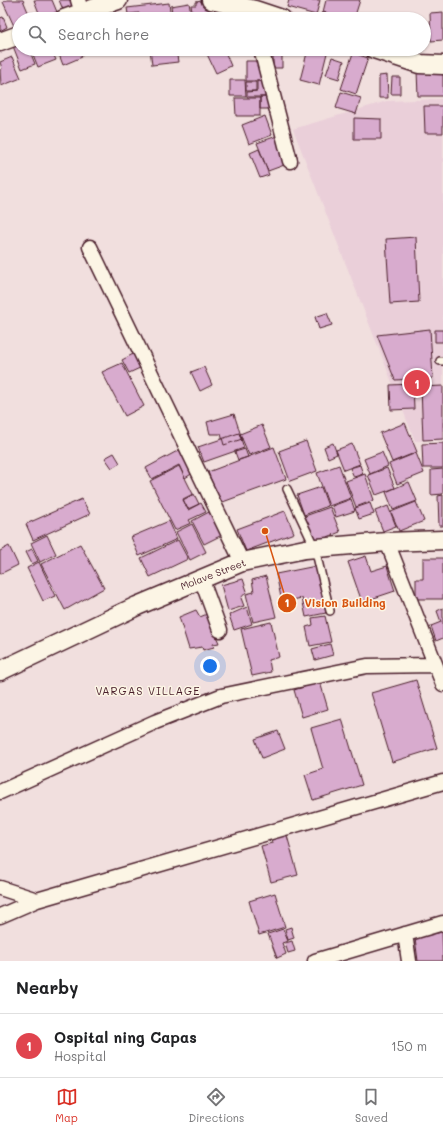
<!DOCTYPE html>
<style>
:root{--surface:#fff;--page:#f6f6f6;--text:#202124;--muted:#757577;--line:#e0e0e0;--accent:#d93025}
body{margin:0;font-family:Mali,sans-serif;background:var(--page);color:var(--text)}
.you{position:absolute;left:210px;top:666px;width:14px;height:14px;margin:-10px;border:3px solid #fff;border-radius:50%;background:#1a73e8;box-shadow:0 0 0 6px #1a73e833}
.badge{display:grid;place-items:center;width:26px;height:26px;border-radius:50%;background:var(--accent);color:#fff;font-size:13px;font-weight:700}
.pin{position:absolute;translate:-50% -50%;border:2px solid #fff;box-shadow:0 1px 4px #0006}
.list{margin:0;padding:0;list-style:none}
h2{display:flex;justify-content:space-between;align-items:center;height:52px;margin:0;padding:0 16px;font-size:17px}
h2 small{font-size:13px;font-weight:400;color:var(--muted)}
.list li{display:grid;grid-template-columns:26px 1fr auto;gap:12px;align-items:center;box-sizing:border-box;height:64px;padding:0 16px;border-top:1px solid var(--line)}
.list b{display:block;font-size:15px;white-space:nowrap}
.list p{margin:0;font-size:13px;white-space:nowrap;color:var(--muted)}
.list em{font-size:13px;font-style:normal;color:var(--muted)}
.icon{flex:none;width:22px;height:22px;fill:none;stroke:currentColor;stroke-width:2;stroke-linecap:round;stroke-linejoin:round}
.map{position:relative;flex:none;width:443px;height:961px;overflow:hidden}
.search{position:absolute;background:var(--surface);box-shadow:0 1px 3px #0004;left:12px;right:12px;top:12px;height:44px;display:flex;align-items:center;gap:10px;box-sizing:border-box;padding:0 14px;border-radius:22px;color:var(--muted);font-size:15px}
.sheet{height:116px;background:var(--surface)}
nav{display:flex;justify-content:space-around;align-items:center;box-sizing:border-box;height:56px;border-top:1px solid var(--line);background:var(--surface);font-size:11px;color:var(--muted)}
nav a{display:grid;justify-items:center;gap:2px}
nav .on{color:var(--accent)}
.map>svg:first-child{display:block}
.built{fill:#eacfd9}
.building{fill:#d8abce;stroke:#4a1f2b}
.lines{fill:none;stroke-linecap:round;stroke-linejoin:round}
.service-casing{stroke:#4a1f2b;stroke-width:10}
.minor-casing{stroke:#4a1f2b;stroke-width:17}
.tertiary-casing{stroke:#4a1f2b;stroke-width:21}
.service{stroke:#fcf5e5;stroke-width:7}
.minor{stroke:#fcf5e5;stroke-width:14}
.tertiary{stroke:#fcf5e5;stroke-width:18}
.labels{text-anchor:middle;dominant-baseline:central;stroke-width:3;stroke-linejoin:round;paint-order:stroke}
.street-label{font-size:10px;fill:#4a1f2b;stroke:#fcf5e5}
.neighbourhood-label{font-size:11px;letter-spacing:1px;fill:#4a1f2b;stroke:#fcf5e5}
.leader{fill:none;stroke:#d8530f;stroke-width:1.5}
.callout-dot{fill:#d8530f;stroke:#fcf5e5;stroke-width:1.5}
.mark-label{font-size:12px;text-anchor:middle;font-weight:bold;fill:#fff}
.callout-label{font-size:11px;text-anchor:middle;font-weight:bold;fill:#d8530f;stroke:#fcf5e5;stroke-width:3;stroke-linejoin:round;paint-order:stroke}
</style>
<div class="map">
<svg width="443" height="961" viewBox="0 0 443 961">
<rect width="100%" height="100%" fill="#f1dfde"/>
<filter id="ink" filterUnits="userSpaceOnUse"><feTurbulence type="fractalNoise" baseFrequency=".025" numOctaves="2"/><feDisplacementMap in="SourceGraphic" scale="8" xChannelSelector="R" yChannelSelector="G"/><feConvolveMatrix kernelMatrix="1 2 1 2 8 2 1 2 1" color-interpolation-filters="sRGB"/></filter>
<g filter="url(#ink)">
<!-- built -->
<path class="built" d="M 443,99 L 443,440 L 415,441 L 293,129 L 387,101 Z"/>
<!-- building -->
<path class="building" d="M 7,0 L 23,0 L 31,19 L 19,19 L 19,24 L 14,26 L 3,2 Z
M 34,0 L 52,0 L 57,12 L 41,18 Z
M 59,0 L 75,0 L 78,7 L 64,12 Z
M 207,0 L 210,19 L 193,19 L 191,5 L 196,5 L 196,2 Z
M 289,0 L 320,0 L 316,15 L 287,7 Z
M 326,0 L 360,0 L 354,19 L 342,19 L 342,17 L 323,12 Z
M 169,3 L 171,19 L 139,19 L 139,13 L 128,14 L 127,8 Z
M 189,3 L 192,19 L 173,19 L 171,6 Z
M 216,8 L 239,8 L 239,19 L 216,19 Z
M 322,12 L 340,17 L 339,19 L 319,19 Z
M 443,12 L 443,40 L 431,41 L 430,13 Z
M 137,14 L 138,19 L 127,19 L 127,15 Z
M 3,17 L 7,27 L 0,31 L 0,18 Z
M 19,43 L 19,49 L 29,49 L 35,64 L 22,69 L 13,46 Z
M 39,49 L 51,49 L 56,60 L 38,67 L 32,52 Z
M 57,49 L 78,49 L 82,57 L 63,65 Z
M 150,49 L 176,49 L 178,62 L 152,65 Z
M 212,49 L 224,49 L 231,66 L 216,73 L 206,52 Z
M 308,49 L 328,49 L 319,85 L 300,80 Z
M 353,53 L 368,58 L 356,94 L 341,89 Z
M 273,54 L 282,54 L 282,68 L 273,68 Z
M 12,57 L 21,78 L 1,86 L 0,70 L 2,69 L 0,62 Z
M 332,57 L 344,61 L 339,79 L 326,75 Z
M 246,61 L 262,61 L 262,81 L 246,81 Z
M 443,70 L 443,96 L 418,96 L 417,71 Z
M 387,75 L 388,98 L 379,98 L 379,76 Z
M 392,77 L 400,77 L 400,94 L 391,94 Z
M 230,80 L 245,80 L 246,96 L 230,96 Z
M 257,81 L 266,81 L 266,97 L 247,97 L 247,92 L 257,91 Z
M 246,82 L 256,82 L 256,91 L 246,91 Z
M 341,92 L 361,98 L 356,114 L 336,108 Z
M 260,97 L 269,97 L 269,109 L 260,109 Z
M 235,98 L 260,98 L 260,116 L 236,116 Z
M 424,106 L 443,106 L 443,133 L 425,133 Z
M 265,116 L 272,135 L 249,144 L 242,125 Z
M 354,118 L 381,119 L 381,139 L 354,139 Z
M 277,136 L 287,164 L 268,171 L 257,143 Z
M 259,149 L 269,175 L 260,178 L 250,153 Z
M 416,237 L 419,302 L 390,304 L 386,239 Z
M 327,313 L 332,325 L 319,329 L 315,317 Z
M 430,329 L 433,378 L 395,380 L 377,335 Z
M 435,330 L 443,330 L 443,342 L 435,342 Z
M 135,353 L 142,367 L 129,373 L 122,360 Z
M 122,363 L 144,406 L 125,416 L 102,372 Z
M 204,367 L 212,385 L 200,391 L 191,372 Z
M 413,384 L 414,409 L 391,410 L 390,385 Z
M 443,386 L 443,439 L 423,440 L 421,387 Z
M 234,414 L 242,439 L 224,445 L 221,434 L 210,434 L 207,422 Z
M 405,423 L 417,452 L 392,462 L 380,433 Z
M 262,425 L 271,447 L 249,455 L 240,434 Z
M 239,433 L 244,448 L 204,462 L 198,447 Z
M 306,441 L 317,471 L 290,481 L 279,451 Z
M 333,443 L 337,454 L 328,458 L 324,447 Z
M 443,443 L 443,468 L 423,468 L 422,444 Z
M 352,444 L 360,464 L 344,470 L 336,450 Z
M 274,447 L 286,479 L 220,503 L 208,472 Z
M 181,449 L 193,473 L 185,478 L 179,465 L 152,479 L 146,468 Z
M 245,449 L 248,457 L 238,460 L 235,452 Z
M 382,452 L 388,466 L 370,474 L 364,459 Z
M 114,453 L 120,463 L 112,468 L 105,458 Z
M 416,453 L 424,473 L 397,484 L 389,464 Z
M 339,465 L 351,498 L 329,506 L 317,473 Z
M 360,465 L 363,474 L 354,477 L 350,468 Z
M 179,466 L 193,494 L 183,499 L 188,510 L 201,503 L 206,512 L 189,520 L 191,523 L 175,530 L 150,481 Z
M 387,468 L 395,488 L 376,495 L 368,475 Z
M 443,469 L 443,494 L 431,495 L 431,470 Z
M 365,474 L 374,500 L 356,507 L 346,481 Z
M 409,482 L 417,501 L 393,510 L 386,492 Z
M 321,487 L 328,506 L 304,515 L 297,495 Z
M 194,494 L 199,504 L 188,509 L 183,500 Z
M 443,495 L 443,526 L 439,526 L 438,496 Z
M 82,499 L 90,514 L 33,540 L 26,524 Z
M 351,499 L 355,511 L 336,517 L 332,506 Z
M 416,502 L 424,521 L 399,531 L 391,512 Z
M 370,503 L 374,514 L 359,519 L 355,508 Z
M 388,506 L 396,526 L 383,531 L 375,511 Z
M 330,507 L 340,532 L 315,542 L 305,516 Z
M 285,511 L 294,533 L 246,551 L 237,529 Z
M 209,512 L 222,535 L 204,544 L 192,521 Z
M 169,521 L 177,539 L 139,556 L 131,537 Z
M 192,524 L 206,552 L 190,560 L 176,532 Z
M 47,535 L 56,554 L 40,562 L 31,543 Z
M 178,540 L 188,559 L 150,577 L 141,558 Z
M 80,544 L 104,588 L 65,610 L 41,564 Z
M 9,546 L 18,565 L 0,574 L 0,551 Z
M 32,549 L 38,561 L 32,564 L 26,552 Z
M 366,556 L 371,571 L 387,566 L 395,591 L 362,602 L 348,562 Z
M 423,558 L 443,558 L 443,599 L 416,599 L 416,579 L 423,579 Z
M 39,562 L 55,596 L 43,601 L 27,568 Z
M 316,566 L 326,613 L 306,617 L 302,598 L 282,602 L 276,574 Z
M 266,576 L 276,617 L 253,622 L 246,594 L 254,592 L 252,580 Z
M 243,579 L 247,591 L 241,598 L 244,606 L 228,611 L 221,585 Z
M 247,607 L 252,624 L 234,630 L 229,615 Z
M 443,608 L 443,638 L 436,641 L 431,626 L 441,622 L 437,611 Z
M 196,610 L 200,617 L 207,614 L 219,643 L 213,644 L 214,647 L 203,650 L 202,647 L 189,649 L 179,617 Z
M 325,616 L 331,642 L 310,646 L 306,627 L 313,625 L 312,618 Z
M 271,622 L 279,657 L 269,660 L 271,672 L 252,676 L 241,629 Z
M 330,644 L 333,655 L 315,660 L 312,649 Z
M 416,680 L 437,748 L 392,762 L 371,693 Z
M 320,682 L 328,709 L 302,717 L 294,690 Z
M 342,719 L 362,785 L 313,800 L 305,775 L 323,769 L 311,728 Z
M 278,731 L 285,749 L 262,758 L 255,739 Z
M 286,832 L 298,875 L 271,882 L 261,846 L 272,843 L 270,836 Z
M 275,893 L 285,927 L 259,935 L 249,901 Z
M 291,927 L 294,938 L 288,940 L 285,929 Z
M 283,929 L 288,941 L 282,943 L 286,954 L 277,958 L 268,934 Z
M 442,932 L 443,961 L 418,961 L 415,938 Z
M 292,941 L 295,951 L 288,953 L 285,943 Z"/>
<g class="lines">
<!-- service casing -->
<g class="service-casing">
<path id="service" d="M 440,361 L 443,361
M 287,489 L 315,548 L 330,611"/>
</g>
<!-- minor casing -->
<g class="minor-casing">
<path id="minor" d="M 78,0 L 82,13
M 261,49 L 290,161
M 90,247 L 242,562
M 387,542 L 443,684
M 201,578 L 220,630
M 0,792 L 155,722 L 221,696 L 367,666 L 435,665
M 0,888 L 37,900
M 0,916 L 37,900 L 443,782
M 405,934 L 409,961
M 315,961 L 443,923"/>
</g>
<!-- tertiary casing -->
<g class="tertiary-casing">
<path id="tertiary" d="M 211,0 L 255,10 L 282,19
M 64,19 L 118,0
M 0,42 L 19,35
M 374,49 L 419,64 L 443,65
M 0,671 L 137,606 L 242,562 L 305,549 L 387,542 L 443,540"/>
</g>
<!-- service -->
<use href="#service" class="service"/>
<!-- minor -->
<use href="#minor" class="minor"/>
<!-- tertiary -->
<use href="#tertiary" class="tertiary"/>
</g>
</g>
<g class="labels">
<!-- street labels -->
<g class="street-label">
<text transform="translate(213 574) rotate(-21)">Molave Street</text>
</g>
<!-- neighbourhood labels -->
<g class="neighbourhood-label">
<text x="148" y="690">VARGAS VILLAGE</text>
</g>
</g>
<!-- callouts -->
<path class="leader" d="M265 531L287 603"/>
<g class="callout-dot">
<circle cx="265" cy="531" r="4"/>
<circle cx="287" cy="603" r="10"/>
</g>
<g class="mark-label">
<text x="287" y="607">1</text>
</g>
<g class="callout-label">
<text x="345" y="607">Vision Building</text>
</g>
</svg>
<div class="you"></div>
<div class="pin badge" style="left:417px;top:383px;background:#e0444e">1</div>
<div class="search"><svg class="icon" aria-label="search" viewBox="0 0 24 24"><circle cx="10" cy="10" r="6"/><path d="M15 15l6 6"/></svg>Search here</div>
</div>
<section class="sheet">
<h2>Nearby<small></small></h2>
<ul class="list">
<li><span class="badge" style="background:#e0444e">1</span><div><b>Ospital ning Capas</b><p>Hospital</p></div><em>150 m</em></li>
</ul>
</section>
<nav>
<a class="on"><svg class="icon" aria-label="map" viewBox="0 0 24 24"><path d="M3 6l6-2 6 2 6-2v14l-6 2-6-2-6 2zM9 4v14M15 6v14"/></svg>Map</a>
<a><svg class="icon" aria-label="directions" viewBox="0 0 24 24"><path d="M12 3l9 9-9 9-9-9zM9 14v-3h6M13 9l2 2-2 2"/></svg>Directions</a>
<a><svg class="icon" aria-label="saved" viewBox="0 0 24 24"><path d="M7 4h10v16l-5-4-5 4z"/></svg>Saved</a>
</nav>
